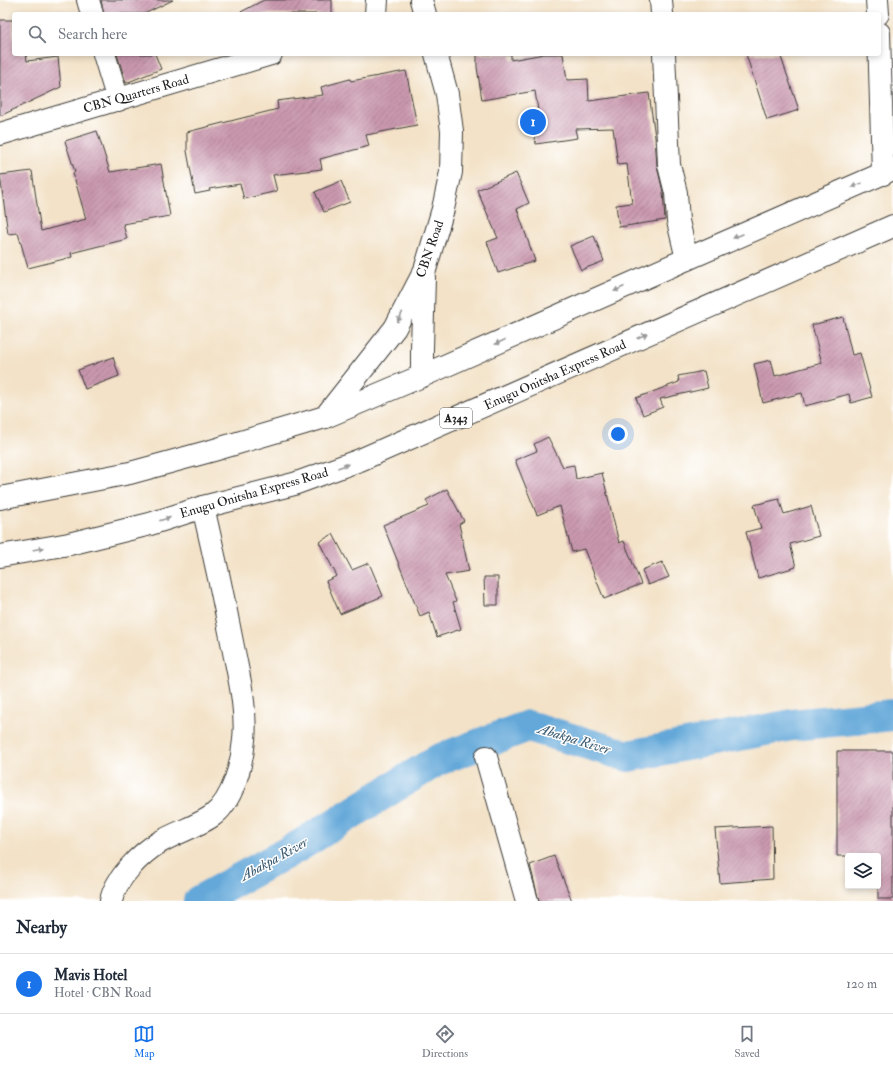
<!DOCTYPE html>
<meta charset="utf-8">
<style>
:root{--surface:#fff;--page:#f2f2f3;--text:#1f2937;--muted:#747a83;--line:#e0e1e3;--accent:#1a73e8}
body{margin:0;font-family:"IM FELL Double Pica",serif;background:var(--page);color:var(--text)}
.controls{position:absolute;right:12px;bottom:12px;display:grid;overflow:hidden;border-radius:4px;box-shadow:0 2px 6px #0003}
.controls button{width:36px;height:36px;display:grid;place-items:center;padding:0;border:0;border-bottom:1px solid var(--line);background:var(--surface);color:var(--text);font:20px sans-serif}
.you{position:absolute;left:618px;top:434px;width:14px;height:14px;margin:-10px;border:3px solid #fff;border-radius:50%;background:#1a73e8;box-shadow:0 0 0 6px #1a73e833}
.badge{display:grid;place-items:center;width:26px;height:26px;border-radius:50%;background:var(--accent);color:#fff;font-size:13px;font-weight:700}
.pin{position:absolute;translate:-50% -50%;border:2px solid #fff;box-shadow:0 1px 4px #0006}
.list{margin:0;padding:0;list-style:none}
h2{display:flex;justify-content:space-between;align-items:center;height:52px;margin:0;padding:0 16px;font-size:17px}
h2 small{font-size:13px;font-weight:400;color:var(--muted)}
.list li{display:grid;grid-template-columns:26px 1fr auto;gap:12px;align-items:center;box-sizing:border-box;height:60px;padding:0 16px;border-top:1px solid var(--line)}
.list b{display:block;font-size:15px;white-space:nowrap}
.list p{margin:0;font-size:13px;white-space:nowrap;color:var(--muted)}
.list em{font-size:13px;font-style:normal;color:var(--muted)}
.icon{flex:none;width:22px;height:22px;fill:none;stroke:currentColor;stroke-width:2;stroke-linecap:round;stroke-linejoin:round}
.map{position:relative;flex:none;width:893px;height:901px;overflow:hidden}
.search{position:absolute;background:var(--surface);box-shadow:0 2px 6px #0003;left:12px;right:12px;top:12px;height:44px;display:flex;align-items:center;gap:10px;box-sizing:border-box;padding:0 14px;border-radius:4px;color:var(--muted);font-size:15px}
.sheet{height:112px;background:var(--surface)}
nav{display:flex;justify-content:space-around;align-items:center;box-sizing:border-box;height:56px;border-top:1px solid var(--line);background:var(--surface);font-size:11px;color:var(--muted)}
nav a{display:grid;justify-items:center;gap:2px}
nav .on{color:var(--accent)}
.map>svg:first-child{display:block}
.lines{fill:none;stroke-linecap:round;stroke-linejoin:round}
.river{stroke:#64a8d9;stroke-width:32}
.building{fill:url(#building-hatch)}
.minor-casing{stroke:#3c3a36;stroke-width:24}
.major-casing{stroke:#3c3a36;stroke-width:24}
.highway-casing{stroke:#3c3a36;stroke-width:24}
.minor{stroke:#fff;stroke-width:22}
.major{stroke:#fff;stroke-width:22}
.highway{stroke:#fff;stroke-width:22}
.oneway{fill:#999}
.labels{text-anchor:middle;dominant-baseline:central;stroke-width:3;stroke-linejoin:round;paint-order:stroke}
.shield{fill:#fff;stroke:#606060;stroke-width:1}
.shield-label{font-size:12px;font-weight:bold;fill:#1c1c1c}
.street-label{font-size:13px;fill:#1c1c1c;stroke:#fff}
.water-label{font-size:14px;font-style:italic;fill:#3c5b71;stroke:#fff}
</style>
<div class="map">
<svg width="893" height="901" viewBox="0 0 893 901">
<defs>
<pattern id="building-hatch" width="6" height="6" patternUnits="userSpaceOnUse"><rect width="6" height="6" fill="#ca99af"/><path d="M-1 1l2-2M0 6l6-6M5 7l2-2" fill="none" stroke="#a37c8e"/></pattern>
</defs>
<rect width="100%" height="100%" fill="#fff"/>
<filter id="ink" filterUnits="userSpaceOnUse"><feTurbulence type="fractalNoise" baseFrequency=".025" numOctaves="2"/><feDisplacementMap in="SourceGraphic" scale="8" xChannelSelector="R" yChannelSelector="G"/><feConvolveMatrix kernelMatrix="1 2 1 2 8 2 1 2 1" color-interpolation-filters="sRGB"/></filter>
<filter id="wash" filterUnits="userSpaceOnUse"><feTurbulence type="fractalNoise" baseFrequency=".012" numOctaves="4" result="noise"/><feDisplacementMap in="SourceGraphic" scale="16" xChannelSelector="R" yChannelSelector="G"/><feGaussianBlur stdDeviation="0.9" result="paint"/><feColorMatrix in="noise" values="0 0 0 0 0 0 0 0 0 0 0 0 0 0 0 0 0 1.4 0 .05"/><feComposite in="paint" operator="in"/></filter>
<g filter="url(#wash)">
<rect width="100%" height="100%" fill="#f3e2c7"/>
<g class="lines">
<!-- river -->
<path class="river" d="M 199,901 L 299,846 L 438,760 L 528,726 L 628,756 L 792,725 L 893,715"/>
</g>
<g id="blocks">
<!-- building -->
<path class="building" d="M 101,0 L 173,0 L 144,14 L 104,14 Z
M 264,0 L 332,0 L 332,14 L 237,14 Z
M 0,20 L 13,20 L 14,54 L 26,54 L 27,61 L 58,57 L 61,87 L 0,116 Z
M 117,54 L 155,54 L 161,69 L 126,83 Z
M 477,54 L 511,54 L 511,60 L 544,54 L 563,54 L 567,80 L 588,79 L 589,101 L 649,93 L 655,137 L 657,166 L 663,192 L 665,220 L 619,227 L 616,205 L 632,203 L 627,164 L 618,165 L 613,128 L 575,129 L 577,138 L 536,144 L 533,125 L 540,124 L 535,91 L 482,100 L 477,67 Z
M 746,54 L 780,54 L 799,110 L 767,120 Z
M 406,71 L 417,125 L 366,135 L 369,146 L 320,159 L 322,169 L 273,175 L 277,191 L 244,199 L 240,184 L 209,189 L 210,191 L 195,194 L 187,151 L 187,132 L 278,109 L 277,101 L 323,95 L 321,87 L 350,79 L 351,81 Z
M 97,131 L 110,172 L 161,164 L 170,216 L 123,224 L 127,239 L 71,253 L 72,257 L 28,268 L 18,233 L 8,234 L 0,175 L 32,171 L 41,231 L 86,219 L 73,173 L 75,172 L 65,141 Z
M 516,173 L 529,203 L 517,209 L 535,261 L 498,273 L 487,242 L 498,238 L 477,190 Z
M 341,181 L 350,202 L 324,212 L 315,192 Z
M 594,236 L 604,261 L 581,270 L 570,246 Z
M 843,317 L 852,355 L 860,353 L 872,397 L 851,403 L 849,394 L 805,406 L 802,393 L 763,403 L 754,364 L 771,360 L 775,376 L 822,363 L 812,325 Z
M 113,357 L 119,376 L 85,389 L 78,370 Z
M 704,371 L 708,388 L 660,399 L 663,407 L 643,415 L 636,398 L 679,382 L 678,376 Z
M 548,437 L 563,467 L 574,465 L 576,479 L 602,473 L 619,543 L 624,541 L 641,584 L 604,599 L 584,549 L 572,552 L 560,506 L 537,515 L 515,460 L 537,451 L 534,444 Z
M 447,489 L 464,521 L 459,524 L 469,571 L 445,575 L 456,601 L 453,602 L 461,629 L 437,637 L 429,612 L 420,616 L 383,525 L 429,506 L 426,500 Z
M 779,499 L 784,514 L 811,506 L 819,536 L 790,544 L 796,567 L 758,578 L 746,532 L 761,528 L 754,505 Z
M 333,534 L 352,570 L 369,563 L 383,596 L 340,614 L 326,581 L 337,576 L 319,542 Z
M 662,562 L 669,577 L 648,585 L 642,570 Z
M 484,577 L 498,577 L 498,605 L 485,605 Z
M 837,751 L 893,751 L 893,899 L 878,899 L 878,856 L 837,856 Z
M 772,826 L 773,879 L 720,883 L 715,829 Z
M 554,856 L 572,901 L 539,901 L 530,865 Z"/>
</g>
</g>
<g filter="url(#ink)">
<use href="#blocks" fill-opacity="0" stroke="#3c3a36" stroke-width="1"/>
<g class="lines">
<!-- minor casing -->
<g class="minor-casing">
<path id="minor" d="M 88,0 L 92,14
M 661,0 L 662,14
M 877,0 L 878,14
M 376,14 L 377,0
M 879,33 L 883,174
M 104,54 L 118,100
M 664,54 L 669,165 L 676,193 L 678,221 L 687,259
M 0,134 L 271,54
M 486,757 L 527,901
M 111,901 C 115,879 141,853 160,842 C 177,832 196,827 212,816 C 233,801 242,764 244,740 C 247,709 239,677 233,647 C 224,600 214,554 203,507"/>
</g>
<!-- major casing -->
<g class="major-casing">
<path id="major" d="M 421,0 L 425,14
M 422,376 L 422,348 L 424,277
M 325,417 L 395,328 L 425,270 L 443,209 L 451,172 L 452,131 L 447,94 L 436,54"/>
</g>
<!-- highway casing -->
<g class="highway-casing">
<path id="highway" d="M 0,498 L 130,473 L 214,450 L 325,417 L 422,376 L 687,259 L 893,169
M 0,556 L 69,544 L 150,524 L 203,507 L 294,484 L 360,460 L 893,226"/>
</g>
<!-- minor -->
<use href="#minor" class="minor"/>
<!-- major -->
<use href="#major" class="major"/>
<!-- highway -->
<use href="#highway" class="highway"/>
</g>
<!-- one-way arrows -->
<defs><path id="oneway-solid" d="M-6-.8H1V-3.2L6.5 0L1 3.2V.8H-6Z"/></defs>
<g class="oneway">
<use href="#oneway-solid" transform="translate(857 185) rotate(157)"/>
<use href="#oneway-solid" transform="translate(738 236) rotate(157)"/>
<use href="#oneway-solid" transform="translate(619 289) rotate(156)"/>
<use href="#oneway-solid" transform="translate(400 317) rotate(117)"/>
<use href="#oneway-solid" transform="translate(642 336) rotate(-24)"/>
<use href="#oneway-solid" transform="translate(500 342) rotate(156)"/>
<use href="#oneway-solid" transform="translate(343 466) rotate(-20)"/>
<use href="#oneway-solid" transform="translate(165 519) rotate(-17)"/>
<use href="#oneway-solid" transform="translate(38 549) rotate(-10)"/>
</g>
</g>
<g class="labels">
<!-- shield labels -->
<rect class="shield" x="440" y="408" width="32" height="20" rx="3"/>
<g class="shield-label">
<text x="456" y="418">A343</text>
</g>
<!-- street labels -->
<g class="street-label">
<text transform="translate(136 94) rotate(-16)">CBN Quarters Road</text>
<text transform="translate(430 249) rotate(-71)">CBN Road</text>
<text transform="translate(555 375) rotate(-24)">Enugu Onitsha Express Road</text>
<text transform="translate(254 493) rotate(-16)">Enugu Onitsha Express Road</text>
</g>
<!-- water labels -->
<g class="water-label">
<text transform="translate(574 739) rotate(17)">Abakpa River</text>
<text transform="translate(274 859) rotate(-29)">Abakpa River</text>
</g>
</g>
</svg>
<div class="controls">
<button><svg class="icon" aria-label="layers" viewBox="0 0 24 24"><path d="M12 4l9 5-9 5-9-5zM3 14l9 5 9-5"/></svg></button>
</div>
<div class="you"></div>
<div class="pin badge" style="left:533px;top:122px">1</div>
<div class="search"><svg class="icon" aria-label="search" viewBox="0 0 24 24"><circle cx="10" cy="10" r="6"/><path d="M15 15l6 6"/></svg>Search here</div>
</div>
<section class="sheet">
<h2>Nearby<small></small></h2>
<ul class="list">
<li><span class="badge">1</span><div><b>Mavis Hotel</b><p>Hotel · CBN Road</p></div><em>120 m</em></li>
</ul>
</section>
<nav>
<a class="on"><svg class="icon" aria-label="map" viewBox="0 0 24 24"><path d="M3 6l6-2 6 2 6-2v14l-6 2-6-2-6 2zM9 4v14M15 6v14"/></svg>Map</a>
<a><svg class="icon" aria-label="directions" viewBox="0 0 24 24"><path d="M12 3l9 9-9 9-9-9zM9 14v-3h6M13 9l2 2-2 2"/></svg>Directions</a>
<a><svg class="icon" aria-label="saved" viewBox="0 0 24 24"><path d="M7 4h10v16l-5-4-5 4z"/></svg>Saved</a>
</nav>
